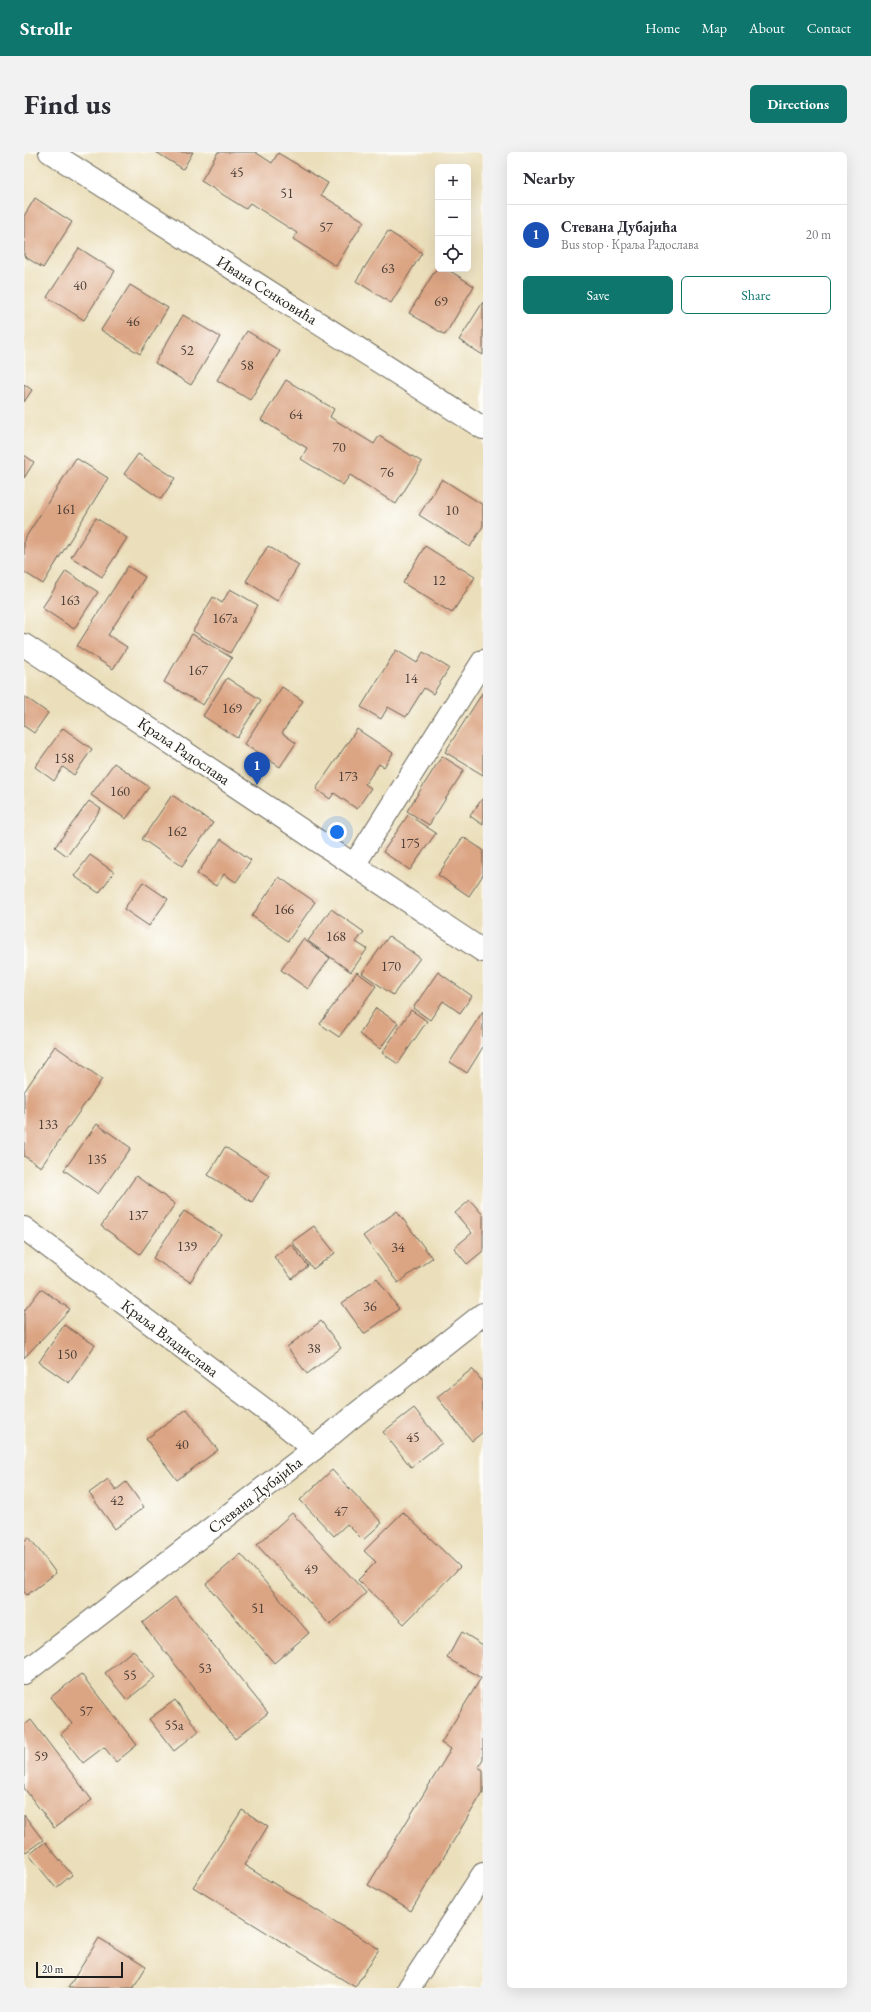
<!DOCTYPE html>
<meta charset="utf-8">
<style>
:root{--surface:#fff;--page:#f2f2f3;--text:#2b2b33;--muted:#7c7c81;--line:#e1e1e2;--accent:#0f766e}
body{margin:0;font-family:"EB Garamond",serif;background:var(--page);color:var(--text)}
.controls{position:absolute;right:12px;top:12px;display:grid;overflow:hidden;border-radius:6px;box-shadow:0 4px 16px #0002}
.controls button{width:36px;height:36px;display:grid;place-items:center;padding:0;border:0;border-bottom:1px solid var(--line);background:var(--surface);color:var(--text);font:20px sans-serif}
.scale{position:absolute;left:12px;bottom:10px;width:87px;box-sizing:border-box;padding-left:4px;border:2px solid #1c1c1c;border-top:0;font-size:11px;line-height:14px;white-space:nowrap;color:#1c1c1c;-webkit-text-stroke:3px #fdfcf7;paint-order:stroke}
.you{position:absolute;left:313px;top:680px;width:14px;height:14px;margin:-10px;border:3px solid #fff;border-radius:50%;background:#1a73e8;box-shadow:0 0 0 6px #1a73e833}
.badge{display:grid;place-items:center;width:26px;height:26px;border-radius:50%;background:var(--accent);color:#fff;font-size:13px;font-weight:700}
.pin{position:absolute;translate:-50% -33px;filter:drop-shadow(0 1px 2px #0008)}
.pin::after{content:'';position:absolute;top:21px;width:14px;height:12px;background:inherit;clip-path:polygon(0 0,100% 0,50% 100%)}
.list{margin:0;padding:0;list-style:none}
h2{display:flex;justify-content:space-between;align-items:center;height:52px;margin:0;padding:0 16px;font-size:17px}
h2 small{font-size:13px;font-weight:400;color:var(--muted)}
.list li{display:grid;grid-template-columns:26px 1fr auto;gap:12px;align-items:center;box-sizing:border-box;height:60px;padding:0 16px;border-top:1px solid var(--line)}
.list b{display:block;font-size:15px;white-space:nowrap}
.list p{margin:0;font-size:13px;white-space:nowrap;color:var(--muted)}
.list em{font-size:13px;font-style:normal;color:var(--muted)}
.actions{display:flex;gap:8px;padding:12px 16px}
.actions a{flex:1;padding:9px 0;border:1px solid var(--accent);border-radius:6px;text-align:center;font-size:14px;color:var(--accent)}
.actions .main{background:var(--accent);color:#fff}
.icon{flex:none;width:22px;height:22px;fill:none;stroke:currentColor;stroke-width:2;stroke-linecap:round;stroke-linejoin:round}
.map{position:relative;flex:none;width:459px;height:1836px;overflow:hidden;border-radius:6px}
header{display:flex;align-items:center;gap:24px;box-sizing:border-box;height:56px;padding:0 20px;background:var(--accent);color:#fff}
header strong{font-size:19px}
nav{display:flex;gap:22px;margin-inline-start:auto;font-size:14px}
.intro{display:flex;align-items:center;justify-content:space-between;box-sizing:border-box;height:96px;padding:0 24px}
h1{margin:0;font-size:28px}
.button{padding:10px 18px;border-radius:6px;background:var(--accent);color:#fff;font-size:14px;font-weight:700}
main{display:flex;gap:24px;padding:0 24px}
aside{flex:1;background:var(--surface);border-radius:6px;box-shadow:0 4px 16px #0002}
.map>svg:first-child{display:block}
.building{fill:#dba483}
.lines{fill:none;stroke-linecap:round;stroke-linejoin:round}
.street-casing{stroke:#646054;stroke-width:24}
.secondary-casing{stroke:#646054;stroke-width:24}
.street{stroke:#fff;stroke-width:22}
.secondary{stroke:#fff;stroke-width:22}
.labels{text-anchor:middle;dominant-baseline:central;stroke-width:3;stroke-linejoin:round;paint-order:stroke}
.number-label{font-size:14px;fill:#4c3e36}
.street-label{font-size:16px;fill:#1c1c1c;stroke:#fdfcf7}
</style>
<header>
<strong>Strollr</strong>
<nav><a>Home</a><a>Map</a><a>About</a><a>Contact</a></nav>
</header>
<div class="intro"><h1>Find us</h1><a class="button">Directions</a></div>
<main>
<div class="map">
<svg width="459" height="1836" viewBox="0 0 459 1836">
<rect width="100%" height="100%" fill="#fdfcf7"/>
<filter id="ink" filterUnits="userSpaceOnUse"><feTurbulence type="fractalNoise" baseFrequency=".025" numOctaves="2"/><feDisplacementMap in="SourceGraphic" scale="8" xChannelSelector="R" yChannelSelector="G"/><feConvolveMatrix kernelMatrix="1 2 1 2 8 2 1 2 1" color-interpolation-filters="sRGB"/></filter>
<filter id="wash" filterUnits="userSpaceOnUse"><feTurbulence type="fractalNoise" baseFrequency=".012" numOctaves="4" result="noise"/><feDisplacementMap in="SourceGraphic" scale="16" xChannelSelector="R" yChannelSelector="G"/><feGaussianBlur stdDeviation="0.9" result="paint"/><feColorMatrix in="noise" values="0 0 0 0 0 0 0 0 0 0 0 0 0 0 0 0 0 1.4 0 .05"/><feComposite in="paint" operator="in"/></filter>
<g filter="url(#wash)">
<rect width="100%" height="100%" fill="#ebdfbb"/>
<g id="blocks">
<!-- building -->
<path class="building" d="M 132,0 L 169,0 L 159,17 Z
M 194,0 L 231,0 L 248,11 L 254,1 L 304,31 L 297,43 L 340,69 L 312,114 L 269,87 L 273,81 L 226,51 L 222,57 L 177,29 Z
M 11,46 L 48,70 L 19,116 L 0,104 L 0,64 Z
M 364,79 L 398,101 L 367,151 L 332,129 Z
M 55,96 L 91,119 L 60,168 L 23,145 Z
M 414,114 L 414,117 L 423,117 L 450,134 L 421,183 L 385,161 Z
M 106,133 L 144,156 L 116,202 L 77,178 Z
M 459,150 L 459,203 L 435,188 Z
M 159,163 L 196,185 L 167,233 L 131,211 Z
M 223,179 L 256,199 L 226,248 L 193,228 Z
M 262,228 L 310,257 L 306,265 L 350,292 L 355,284 L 398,310 L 372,352 L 326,323 L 319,333 L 277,307 L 283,296 L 237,268 Z
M 0,232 L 8,238 L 0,250 Z
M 114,302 L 151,326 L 137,347 L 100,322 Z
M 0,303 L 10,310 L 0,326 Z
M 52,306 L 84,326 L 19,432 L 0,420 L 0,388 Z
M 418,327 L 459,353 L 459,374 L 446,395 L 395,363 Z
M 72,366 L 103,386 L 78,425 L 47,405 Z
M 244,394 L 275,413 L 253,449 L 222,429 Z
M 401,394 L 451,425 L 428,461 L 379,431 Z
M 104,414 L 121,425 L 84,483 L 103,495 L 89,517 L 53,494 Z
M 42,419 L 74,440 L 50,477 L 18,456 Z
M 206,437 L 234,453 L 206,501 L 169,479 L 189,445 L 198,451 Z
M 168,482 L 208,506 L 179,553 L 140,530 Z
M 372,498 L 393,511 L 399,500 L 425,516 L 409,542 L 400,536 L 382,565 L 364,555 L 357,567 L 337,555 Z
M 203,526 L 237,548 L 213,586 L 179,564 Z
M 258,535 L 279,549 L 258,581 L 272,591 L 256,615 L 220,592 Z
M 459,540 L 459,623 L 421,600 Z
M 0,544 L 24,561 L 10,581 L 0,574 Z
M 39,576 L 68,597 L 50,623 L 39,615 L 30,629 L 11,615 Z
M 333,577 L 369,601 L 360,615 L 355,612 L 341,632 L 347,636 L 333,657 L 310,641 L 306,647 L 292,637 Z
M 418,604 L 440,618 L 405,673 L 383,659 Z
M 90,611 L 125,635 L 102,667 L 67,643 Z
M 148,643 L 189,671 L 158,714 L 118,687 Z
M 458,647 L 459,648 L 459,673 L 446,664 Z
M 65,649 L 77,657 L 43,704 L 31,695 Z
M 384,663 L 412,681 L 386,718 L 359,700 Z
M 439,685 L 459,698 L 459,723 L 445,744 L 414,723 Z
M 197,687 L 227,708 L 212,730 L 200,722 L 192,734 L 173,722 Z
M 66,703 L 90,720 L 75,741 L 50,724 Z
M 255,725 L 291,750 L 264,789 L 228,764 Z
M 119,730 L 144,747 L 125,774 L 100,757 Z
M 307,757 L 340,780 L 332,790 L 343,797 L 327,820 L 284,789 Z
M 365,784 L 396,806 L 369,843 L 338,821 Z
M 279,787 L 306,806 L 284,837 L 257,818 Z
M 333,820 L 352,834 L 315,885 L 296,872 Z
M 414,820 L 448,844 L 436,861 L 419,849 L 406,868 L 389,856 Z
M 352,856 L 374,871 L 356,897 L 335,882 Z
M 387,858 L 403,869 L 374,912 L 358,901 Z
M 459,859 L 459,895 L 443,921 L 426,910 Z
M 31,894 L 78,927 L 17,1015 L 0,1004 L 0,940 Z
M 73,972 L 107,996 L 74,1042 L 40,1018 Z
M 201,995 L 245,1023 L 228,1050 L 184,1023 Z
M 112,1024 L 151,1052 L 116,1102 L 77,1074 Z
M 446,1048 L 459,1063 L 459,1099 L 443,1112 L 430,1096 L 448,1081 L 431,1061 Z
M 160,1059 L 197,1082 L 166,1130 L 129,1106 Z
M 373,1059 L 408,1106 L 374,1131 L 339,1084 Z
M 290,1074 L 311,1101 L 289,1117 L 268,1090 Z
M 267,1092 L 284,1114 L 268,1127 L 250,1105 Z
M 353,1126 L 375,1157 L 340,1182 L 318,1151 Z
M 17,1137 L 46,1157 L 0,1206 L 0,1159 Z
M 297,1169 L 317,1196 L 283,1222 L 263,1195 Z
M 40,1173 L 71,1193 L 45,1231 L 15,1210 Z
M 448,1217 L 459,1230 L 459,1280 L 448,1289 L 413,1245 Z
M 390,1256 L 418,1291 L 387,1315 L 359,1280 Z
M 163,1257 L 194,1298 L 153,1328 L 122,1287 Z
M 308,1318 L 358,1371 L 339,1388 L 323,1372 L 310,1384 L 276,1348 Z
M 84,1327 L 92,1338 L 102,1330 L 120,1355 L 91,1377 L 65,1341 Z
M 379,1360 L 436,1415 L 380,1472 L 334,1428 L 352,1410 L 340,1399 Z
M 268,1361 L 342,1441 L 306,1473 L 233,1393 Z
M 5,1385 L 32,1421 L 3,1443 L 0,1440 L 0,1389 Z
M 217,1402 L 285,1481 L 250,1511 L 182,1432 Z
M 151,1445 L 244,1561 L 211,1587 L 118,1471 Z
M 438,1480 L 459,1493 L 459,1607 L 454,1615 L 459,1618 L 459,1640 L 387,1759 L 344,1733 L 427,1597 L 417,1591 L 457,1526 L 423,1506 Z
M 109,1498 L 131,1525 L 103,1548 L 81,1521 Z
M 57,1522 L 113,1593 L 92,1610 L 80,1595 L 59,1611 L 37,1582 L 48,1572 L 27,1545 Z
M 151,1548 L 175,1579 L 150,1599 L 125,1567 Z
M 7,1568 L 68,1648 L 30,1676 L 0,1636 L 0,1573 Z
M 218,1658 L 244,1674 L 220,1713 L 355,1797 L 331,1835 L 169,1735 Z
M 0,1663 L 19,1688 L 2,1700 L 0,1697 Z
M 21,1690 L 48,1723 L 32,1736 L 5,1703 Z
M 75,1786 L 122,1815 L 109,1836 L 44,1836 Z"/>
</g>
</g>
<g filter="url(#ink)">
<use href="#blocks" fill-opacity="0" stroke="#646054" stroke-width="1"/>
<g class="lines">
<!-- street casing -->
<g class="street-casing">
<path id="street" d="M 26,0 L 459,276
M 330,713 L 459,509
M 0,1076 L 252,1266 L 290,1297
M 385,1836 L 459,1722"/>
</g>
<!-- secondary casing -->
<g class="secondary-casing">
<path id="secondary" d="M 0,493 L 459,799
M 0,1521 L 290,1297 L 327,1266 L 459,1162"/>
</g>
<!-- street -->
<use href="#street" class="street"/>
<!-- secondary -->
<use href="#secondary" class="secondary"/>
</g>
</g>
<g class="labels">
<!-- number labels -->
<g class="number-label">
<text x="213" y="20">45</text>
<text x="263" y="41">51</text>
<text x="302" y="75">57</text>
<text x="364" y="116">63</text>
<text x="56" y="133">40</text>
<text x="417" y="149">69</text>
<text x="109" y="169">46</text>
<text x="163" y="198">52</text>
<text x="223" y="213">58</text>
<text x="272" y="262">64</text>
<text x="315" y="295">70</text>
<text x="363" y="320">76</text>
<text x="42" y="357">161</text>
<text x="428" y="358">10</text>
<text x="415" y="428">12</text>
<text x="46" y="448">163</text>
<text x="201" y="466">167a</text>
<text x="174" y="518">167</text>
<text x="387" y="526">14</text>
<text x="208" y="556">169</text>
<text x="40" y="606">158</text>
<text x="324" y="624">173</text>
<text x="96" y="639">160</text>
<text x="153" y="679">162</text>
<text x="386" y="691">175</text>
<text x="260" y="757">166</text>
<text x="312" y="784">168</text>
<text x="367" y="814">170</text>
<text x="24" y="972">133</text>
<text x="73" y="1007">135</text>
<text x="114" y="1063">137</text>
<text x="163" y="1094">139</text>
<text x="374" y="1095">34</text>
<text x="346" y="1154">36</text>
<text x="290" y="1196">38</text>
<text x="43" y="1202">150</text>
<text x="389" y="1285">45</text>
<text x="158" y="1292">40</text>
<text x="93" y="1348">42</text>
<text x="317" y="1359">47</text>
<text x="287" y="1417">49</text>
<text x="234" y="1456">51</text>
<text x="181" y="1516">53</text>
<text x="106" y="1523">55</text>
<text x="62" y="1559">57</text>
<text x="150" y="1573">55a</text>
<text x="17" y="1604">59</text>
</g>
<!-- street labels -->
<g class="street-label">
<text transform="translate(243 138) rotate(32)">Ивана Сенковића</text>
<text transform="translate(160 599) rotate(34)">Краља Радослава</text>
<text transform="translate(146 1186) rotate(37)">Краља Владислава</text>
<text transform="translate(231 1343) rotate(-38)">Стевана Дубајића</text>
</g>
</g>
</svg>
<div class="controls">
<button>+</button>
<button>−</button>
<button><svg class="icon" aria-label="locate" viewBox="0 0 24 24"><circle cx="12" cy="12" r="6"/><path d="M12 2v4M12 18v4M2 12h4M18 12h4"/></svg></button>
</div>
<div class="scale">20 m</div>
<div class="you"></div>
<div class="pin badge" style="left:233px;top:633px;background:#1a4fb4">1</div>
</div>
<aside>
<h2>Nearby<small></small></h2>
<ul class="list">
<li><span class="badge" style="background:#1a4fb4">1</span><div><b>Стевана Дубајића</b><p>Bus stop · Краља Радослава</p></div><em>20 m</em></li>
</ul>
<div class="actions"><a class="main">Save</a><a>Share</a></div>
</aside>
</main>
